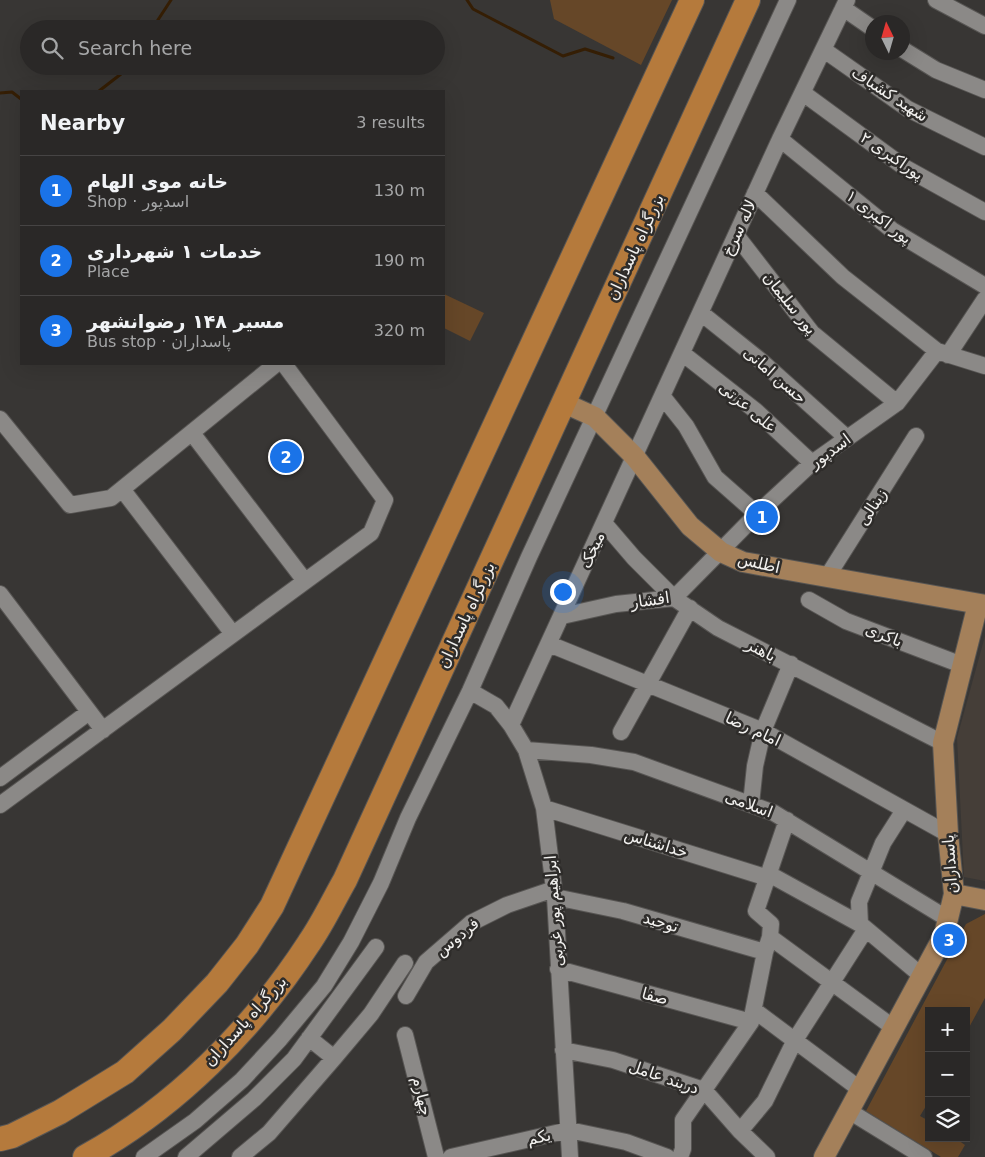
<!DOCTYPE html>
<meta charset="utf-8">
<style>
:root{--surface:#2a2827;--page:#363433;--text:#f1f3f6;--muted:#a5a6a7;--line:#464444;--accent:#1a73e8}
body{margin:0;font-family:"DejaVu Sans","Noto Sans Arabic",sans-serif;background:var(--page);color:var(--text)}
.controls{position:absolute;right:15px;bottom:15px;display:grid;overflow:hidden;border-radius:0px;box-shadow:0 5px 20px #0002}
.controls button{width:45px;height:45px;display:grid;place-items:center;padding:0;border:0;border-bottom:1px solid var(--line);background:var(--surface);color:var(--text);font:25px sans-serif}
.compass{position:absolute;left:865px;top:15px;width:45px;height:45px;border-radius:50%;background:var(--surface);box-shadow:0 5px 20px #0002;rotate:355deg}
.you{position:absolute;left:562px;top:591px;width:18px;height:18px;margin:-12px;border:4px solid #fff;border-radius:50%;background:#1a73e8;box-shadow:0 0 0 8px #1a73e833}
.badge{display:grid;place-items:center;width:32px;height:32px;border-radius:50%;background:var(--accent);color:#fff;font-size:16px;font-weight:700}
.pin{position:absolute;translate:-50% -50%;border:2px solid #fff;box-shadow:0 1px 5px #0006}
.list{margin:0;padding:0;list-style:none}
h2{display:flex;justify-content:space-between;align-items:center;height:65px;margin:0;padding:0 20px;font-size:21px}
h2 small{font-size:16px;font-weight:400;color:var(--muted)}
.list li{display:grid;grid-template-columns:32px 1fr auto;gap:15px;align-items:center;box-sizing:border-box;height:70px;padding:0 20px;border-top:1px solid var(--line)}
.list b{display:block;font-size:19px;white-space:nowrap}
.list p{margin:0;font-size:16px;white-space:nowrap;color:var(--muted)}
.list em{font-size:16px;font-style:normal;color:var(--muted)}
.icon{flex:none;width:28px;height:28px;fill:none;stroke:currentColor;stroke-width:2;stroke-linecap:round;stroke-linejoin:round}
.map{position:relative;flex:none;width:985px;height:1157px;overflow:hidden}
.search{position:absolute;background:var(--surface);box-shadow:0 5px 20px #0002;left:20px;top:20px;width:425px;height:55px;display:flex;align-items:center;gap:12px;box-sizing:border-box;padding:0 18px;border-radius:28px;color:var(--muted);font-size:19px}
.panel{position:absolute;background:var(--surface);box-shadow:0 5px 20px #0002;left:20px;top:90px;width:425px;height:275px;border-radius:0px}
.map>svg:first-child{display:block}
.built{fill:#453e38}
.green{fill:#664728}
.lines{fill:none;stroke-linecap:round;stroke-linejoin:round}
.stream{stroke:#351e04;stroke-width:3}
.minor-casing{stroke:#575553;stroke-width:18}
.major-casing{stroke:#575553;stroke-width:22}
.highway-casing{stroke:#575553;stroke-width:26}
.minor{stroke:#8b8987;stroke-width:16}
.major{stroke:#a4805a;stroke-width:20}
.highway{stroke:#b57a3c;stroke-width:24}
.labels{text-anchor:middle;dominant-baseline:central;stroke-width:5;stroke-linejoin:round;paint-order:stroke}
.street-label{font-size:16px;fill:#f2f1ef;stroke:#2e2c2a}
</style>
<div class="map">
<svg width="985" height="1157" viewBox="0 0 985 1157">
<rect width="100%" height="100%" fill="#383634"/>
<!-- built -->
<path class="built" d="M 985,636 L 985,881 L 964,877 L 957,738 Z"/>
<!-- green -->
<path class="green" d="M 550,0 L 672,0 L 641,65 L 554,19 Z
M 444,294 L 484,313 L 470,341 L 444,328 Z
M 985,914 L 985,998 L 966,1033 L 966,1011 L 929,1011 L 929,1101 L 920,1116 L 929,1121 L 929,1138 L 955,1138 L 965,1145 L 958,1157 L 941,1157 L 866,1111 L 966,924 Z"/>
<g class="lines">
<!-- stream -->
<path class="stream" d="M 467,0 L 473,9 L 563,56 L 585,49 L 613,58
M 152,29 L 171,0
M 99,91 L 121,74 L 126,66
M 0,93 L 12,92 L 21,99"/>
<!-- minor casing -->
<g class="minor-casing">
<path id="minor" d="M 936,0 L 985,26
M 843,8 L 872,28
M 902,49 L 936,70 L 985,90
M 824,50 L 908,109 L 985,147
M 803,93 L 904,167 L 985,212
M 780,139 L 892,230 L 985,286
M 755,193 L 843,277 L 937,351 L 985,366
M 736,235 L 812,333 L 897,403
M 701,313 L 761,361 L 847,438
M 682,353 L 756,411 L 812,463
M 948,355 L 985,299
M 663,397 L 686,426 L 715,477 L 757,514
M 0,419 L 70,505 L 111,498 L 276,364
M 192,433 L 305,581
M 122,489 L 233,634
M 604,523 L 634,558 L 674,598 L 718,628 L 943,743
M 827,577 L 916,436
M 0,594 L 103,730
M 809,600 L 846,621 L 962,665
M 562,616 L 616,604 L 674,598 L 757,514 L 812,463 L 897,403 L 937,351
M 549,644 L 763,731 L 948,834
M 470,691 L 496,706 L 511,725 L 526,750 L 544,808 L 555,897 L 570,1157
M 511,725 L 780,139 L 847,0
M 621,732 L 690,608
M 526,750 L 591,755 L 634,762 L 774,813 L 948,919
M 0,778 L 89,712
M 751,804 L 755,766 L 763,731 L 791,664
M 0,805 L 371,533 L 385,500 L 284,364
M 544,808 L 768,878
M 769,874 L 860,924 L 922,976
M 555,897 L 623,911 L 765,952
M 860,924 L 859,902 L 883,843 L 904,810
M 770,937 L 894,1028
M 558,969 L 751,1022
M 406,996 L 426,962 L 471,923 L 507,905 L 554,889
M 754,1010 L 861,1090
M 405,1035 L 436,1157
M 309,1038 L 334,1058
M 563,1050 L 613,1060 L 704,1090 L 740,1131 L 767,1157
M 849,1111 L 924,1157
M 740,1131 L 765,1101 L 795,1040 L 866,929
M 144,1157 L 195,1121 L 242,1080 L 280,1039 L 324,986 L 351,942 L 381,883 L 408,818 L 470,691 L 529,557 L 788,0
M 186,1157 L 254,1099 L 294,1059 L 376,947
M 240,1157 L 269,1133 L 334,1058 L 371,1014 L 405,963
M 451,1157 L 569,1130 L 626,1142 L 667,1157
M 680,1157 L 683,1149 L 683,1120 L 751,1022 L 765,952 L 770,937 L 771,924 L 756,911 L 787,820"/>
</g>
<!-- major casing -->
<g class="major-casing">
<path id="major" d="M 564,403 L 595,417 L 635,457 L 690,526 L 721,552 L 743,562 L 985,605
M 954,894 L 985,900
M 824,1157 L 944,935 L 954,894 L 948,834 L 943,743 L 978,604"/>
</g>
<!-- highway casing -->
<g class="highway-casing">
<path id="highway" d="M 0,1139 L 12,1136 L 60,1112 L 125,1072 L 172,1030 L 217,983 L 247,945 L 272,906 L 692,0
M 85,1157 C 175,1108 253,1029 309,943 C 323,923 333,901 345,880 L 748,0"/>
</g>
<!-- minor -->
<use href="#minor" class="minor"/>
<!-- major -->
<use href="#major" class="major"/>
<!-- highway -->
<use href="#highway" class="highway"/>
</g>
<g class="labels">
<!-- street labels -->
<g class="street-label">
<text transform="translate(890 94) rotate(33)">شهید کشباف</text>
<text transform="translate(892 156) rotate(34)">پوراکبری ۲</text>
<text transform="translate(879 217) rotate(37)">پور اکبری ۱</text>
<text transform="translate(739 228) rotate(-65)">لاله سرخ</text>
<text transform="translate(635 247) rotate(-65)">بزرگراه پاسداران</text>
<text transform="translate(790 303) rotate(51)">پور سلیمان</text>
<text transform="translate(775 375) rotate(41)">حسن امانی</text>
<text transform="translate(748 407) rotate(40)">علی عزتی</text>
<text transform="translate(830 451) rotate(-36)">اسدپور</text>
<text transform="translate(872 507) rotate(-57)">زینالی</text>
<text transform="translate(592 550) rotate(-65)">میخک</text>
<text transform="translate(759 563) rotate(13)">اطلس</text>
<text transform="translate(650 600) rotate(-8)">افشار</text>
<text transform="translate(466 615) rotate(-65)">بزرگراه پاسداران</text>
<text transform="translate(884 635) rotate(21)">باکری</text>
<text transform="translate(761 650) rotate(27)">باهنر</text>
<text transform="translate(753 729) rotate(25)">امام رضا</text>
<text transform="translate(749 804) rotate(21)">اسلامی</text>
<text transform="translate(656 843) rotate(17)">خداشناس</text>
<text transform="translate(950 864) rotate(-94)">پاسداران</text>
<text transform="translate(554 911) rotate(-94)">ابراهیم پور غربی</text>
<text transform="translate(661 922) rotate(16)">توحید</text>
<text transform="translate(457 937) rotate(-39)">فردوس</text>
<text transform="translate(655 996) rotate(15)">صفا</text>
<text transform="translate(245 1021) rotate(-48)">بزرگراه پاسداران</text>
<text transform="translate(664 1077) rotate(19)">دربند عامل</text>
<text transform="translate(422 1096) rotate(76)">چهارم</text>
<text transform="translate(539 1137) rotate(-13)">یکم</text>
</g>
</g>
</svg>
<div class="controls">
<button>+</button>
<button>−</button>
<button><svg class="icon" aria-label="layers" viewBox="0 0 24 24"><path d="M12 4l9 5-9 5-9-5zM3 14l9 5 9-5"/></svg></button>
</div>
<svg class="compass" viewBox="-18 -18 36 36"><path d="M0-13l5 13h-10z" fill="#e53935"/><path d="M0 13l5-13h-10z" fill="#a5a6a7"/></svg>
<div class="you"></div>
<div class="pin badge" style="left:762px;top:517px">1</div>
<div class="pin badge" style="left:286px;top:457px">2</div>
<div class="pin badge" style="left:949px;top:940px">3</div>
<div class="search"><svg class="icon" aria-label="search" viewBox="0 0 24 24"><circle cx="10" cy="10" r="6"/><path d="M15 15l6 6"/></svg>Search here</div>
<section class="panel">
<h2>Nearby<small>3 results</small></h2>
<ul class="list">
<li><span class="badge">1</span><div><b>خانه موی الهام</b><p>Shop · اسدپور</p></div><em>130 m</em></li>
<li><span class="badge">2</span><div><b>خدمات ۱ شهرداری</b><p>Place</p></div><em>190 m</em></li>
<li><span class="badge">3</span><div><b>مسیر ۱۴۸ رضوانشهر</b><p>Bus stop · پاسداران</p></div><em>320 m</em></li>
</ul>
</section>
</div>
